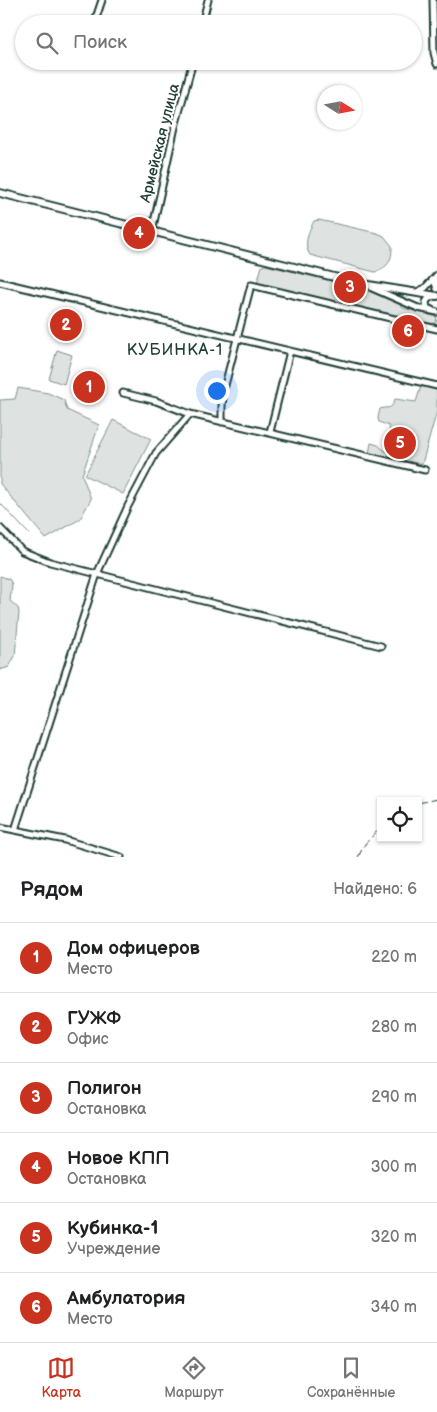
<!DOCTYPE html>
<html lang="ru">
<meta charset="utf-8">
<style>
:root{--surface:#fff;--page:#f6f6f6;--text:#202124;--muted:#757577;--line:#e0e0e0;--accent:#c8321e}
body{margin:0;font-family:"Balsamiq Sans",sans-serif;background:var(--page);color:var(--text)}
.controls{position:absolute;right:15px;bottom:15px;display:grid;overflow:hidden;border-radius:0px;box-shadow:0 1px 4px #0004}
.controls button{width:45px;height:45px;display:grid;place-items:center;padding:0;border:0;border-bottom:1px solid var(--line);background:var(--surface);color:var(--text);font:25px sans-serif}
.compass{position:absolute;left:317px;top:85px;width:45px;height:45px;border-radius:50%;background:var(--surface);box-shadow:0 1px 4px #0004;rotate:101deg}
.you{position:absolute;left:216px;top:390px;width:18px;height:18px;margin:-12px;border:4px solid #fff;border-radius:50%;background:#1a73e8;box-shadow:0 0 0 8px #1a73e833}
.badge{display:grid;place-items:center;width:32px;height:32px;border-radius:50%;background:var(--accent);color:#fff;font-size:16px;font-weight:700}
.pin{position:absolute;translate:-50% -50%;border:2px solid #fff;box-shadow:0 1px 5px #0006}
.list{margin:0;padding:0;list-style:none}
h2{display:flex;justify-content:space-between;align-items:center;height:65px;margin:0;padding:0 20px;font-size:21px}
h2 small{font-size:16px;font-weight:400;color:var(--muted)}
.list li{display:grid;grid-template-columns:32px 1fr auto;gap:15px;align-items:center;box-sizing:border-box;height:70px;padding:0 20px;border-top:1px solid var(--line)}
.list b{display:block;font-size:19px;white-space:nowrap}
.list p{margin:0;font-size:16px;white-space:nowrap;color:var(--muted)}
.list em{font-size:16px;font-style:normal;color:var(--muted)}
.icon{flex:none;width:28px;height:28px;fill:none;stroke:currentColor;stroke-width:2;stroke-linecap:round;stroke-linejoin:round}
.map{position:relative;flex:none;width:437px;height:857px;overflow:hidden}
.search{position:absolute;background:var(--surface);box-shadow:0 1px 4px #0004;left:15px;right:15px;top:15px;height:55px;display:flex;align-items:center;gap:12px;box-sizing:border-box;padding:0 18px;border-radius:28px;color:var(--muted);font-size:19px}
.sheet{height:485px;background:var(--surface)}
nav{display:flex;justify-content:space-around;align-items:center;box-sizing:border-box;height:70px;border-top:1px solid var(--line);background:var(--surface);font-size:14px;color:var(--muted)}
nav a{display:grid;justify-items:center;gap:2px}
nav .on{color:var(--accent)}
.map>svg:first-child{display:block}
.green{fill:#dee3e2;stroke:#7e908b}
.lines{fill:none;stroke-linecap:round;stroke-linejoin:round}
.stream{stroke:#758883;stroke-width:1}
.minor-casing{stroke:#1f3d34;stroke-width:9}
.major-casing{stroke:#1f3d34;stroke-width:10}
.minor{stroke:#fff;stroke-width:5}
.major{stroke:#fff;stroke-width:6}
.rail{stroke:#1f3d34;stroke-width:1;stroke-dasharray:8 4;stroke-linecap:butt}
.labels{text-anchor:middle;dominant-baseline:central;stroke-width:4;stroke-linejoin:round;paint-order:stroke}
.street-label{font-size:15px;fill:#1f3d34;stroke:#fff}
.neighbourhood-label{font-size:16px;letter-spacing:1px;fill:#1f3d34;stroke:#fff}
</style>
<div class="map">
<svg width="437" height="857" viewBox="0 0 437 857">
<rect width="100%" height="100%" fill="#fff"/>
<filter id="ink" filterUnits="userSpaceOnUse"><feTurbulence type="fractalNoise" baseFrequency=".02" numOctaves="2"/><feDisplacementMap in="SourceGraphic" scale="10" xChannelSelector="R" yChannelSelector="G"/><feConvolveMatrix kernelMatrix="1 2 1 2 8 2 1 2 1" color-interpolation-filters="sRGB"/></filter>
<g filter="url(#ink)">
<!-- green -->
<path class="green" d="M 319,220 L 377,233 L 384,236 L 392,246 C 392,260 389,267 375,272 L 310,255 C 303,245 308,232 314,221 Z
M 265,265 L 331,281 L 343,288 L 357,292 L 373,291 L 398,303 L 403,308 L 437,317 L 436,323 L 426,324 L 259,285 L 257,283 L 262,266 Z
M 57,350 L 72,355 L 64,384 L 49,379 Z
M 423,386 L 437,389 L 437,411 L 422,464 L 369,453 L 371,443 L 378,445 L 385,451 L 408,454 L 410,448 L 409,440 L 390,432 L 389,426 L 379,422 L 378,418 L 380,409 C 390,406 391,411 395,399 L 416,402 L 420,389 Z
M 18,388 L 48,393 L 64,400 L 67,410 L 99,425 L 82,475 L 91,499 L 80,519 L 46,539 L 0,484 L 0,400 L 15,399 Z
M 113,420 L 151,439 L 123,494 L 85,475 Z
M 0,576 L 9,579 L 12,584 L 10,601 L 18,608 L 19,612 L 15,656 L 9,667 L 0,670 Z"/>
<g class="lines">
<!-- stream -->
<path class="stream" d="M 0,503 L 29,534"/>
<!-- minor casing -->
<g class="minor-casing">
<path id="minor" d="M 433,0 L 434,53 L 437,64
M 94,24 L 102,0
M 202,24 L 208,0
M 22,37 L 24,38
M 152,231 L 175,127 L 193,61
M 437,277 L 435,283 L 437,289
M 0,282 L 437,386
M 372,288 L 418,308 L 437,312
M 417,292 L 425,288 L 437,275
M 432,310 L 427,308 L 426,302 L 428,299 L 434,296
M 123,393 L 156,401 L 190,414 L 425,470
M 222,422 L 222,406 L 224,389 L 251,285 L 437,329
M 270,432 L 290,351
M 0,528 L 22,551 L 50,562 L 381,646
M 0,827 L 65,840 L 121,857
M 15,830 L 97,574 L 128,506 L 156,453 L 190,414"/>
</g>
<!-- major casing -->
<g class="major-casing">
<path id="major" d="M 0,193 L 362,284 L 437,296"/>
</g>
<!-- minor -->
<use href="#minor" class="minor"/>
<!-- major -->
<use href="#major" class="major"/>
<!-- rail -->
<path class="rail" d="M 418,803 L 437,799
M 358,857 L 365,844 L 381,827"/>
</g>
</g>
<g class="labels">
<!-- street labels -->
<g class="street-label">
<text transform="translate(160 143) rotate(-76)">Армейская улица</text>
</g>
<!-- neighbourhood labels -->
<g class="neighbourhood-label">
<text x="175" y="350">КУБИНКА-1</text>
</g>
</g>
</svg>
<div class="controls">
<button><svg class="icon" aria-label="locate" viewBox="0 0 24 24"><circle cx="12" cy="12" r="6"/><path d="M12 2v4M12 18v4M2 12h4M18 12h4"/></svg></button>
</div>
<svg class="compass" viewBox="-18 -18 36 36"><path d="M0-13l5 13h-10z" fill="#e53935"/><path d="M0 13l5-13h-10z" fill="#757577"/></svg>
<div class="you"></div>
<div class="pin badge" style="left:89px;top:387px">1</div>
<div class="pin badge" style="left:66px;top:325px">2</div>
<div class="pin badge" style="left:350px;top:287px">3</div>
<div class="pin badge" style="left:139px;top:233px">4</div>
<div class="pin badge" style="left:400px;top:443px">5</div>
<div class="pin badge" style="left:408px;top:331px">6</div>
<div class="search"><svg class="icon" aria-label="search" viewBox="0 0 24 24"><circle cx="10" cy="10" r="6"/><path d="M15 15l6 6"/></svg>Поиск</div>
</div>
<section class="sheet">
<h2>Рядом<small>Найдено: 6</small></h2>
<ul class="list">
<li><span class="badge">1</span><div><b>Дом офицеров</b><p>Место</p></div><em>220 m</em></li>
<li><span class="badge">2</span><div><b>ГУЖФ</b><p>Офис</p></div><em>280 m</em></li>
<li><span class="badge">3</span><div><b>Полигон</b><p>Остановка</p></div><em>290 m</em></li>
<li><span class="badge">4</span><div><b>Новое КПП</b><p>Остановка</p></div><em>300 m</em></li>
<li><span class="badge">5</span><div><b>Кубинка-1</b><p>Учреждение</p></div><em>320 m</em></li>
<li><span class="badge">6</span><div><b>Амбулатория</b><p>Место</p></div><em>340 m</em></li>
</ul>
</section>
<nav>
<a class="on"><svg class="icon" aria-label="map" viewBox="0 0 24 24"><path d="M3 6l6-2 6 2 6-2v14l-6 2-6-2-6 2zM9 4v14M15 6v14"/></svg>Карта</a>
<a><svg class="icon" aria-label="directions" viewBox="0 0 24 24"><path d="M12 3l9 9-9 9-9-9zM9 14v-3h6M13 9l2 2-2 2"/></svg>Маршрут</a>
<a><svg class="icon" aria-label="saved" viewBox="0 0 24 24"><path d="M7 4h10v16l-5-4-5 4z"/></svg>Сохранённые</a>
</nav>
